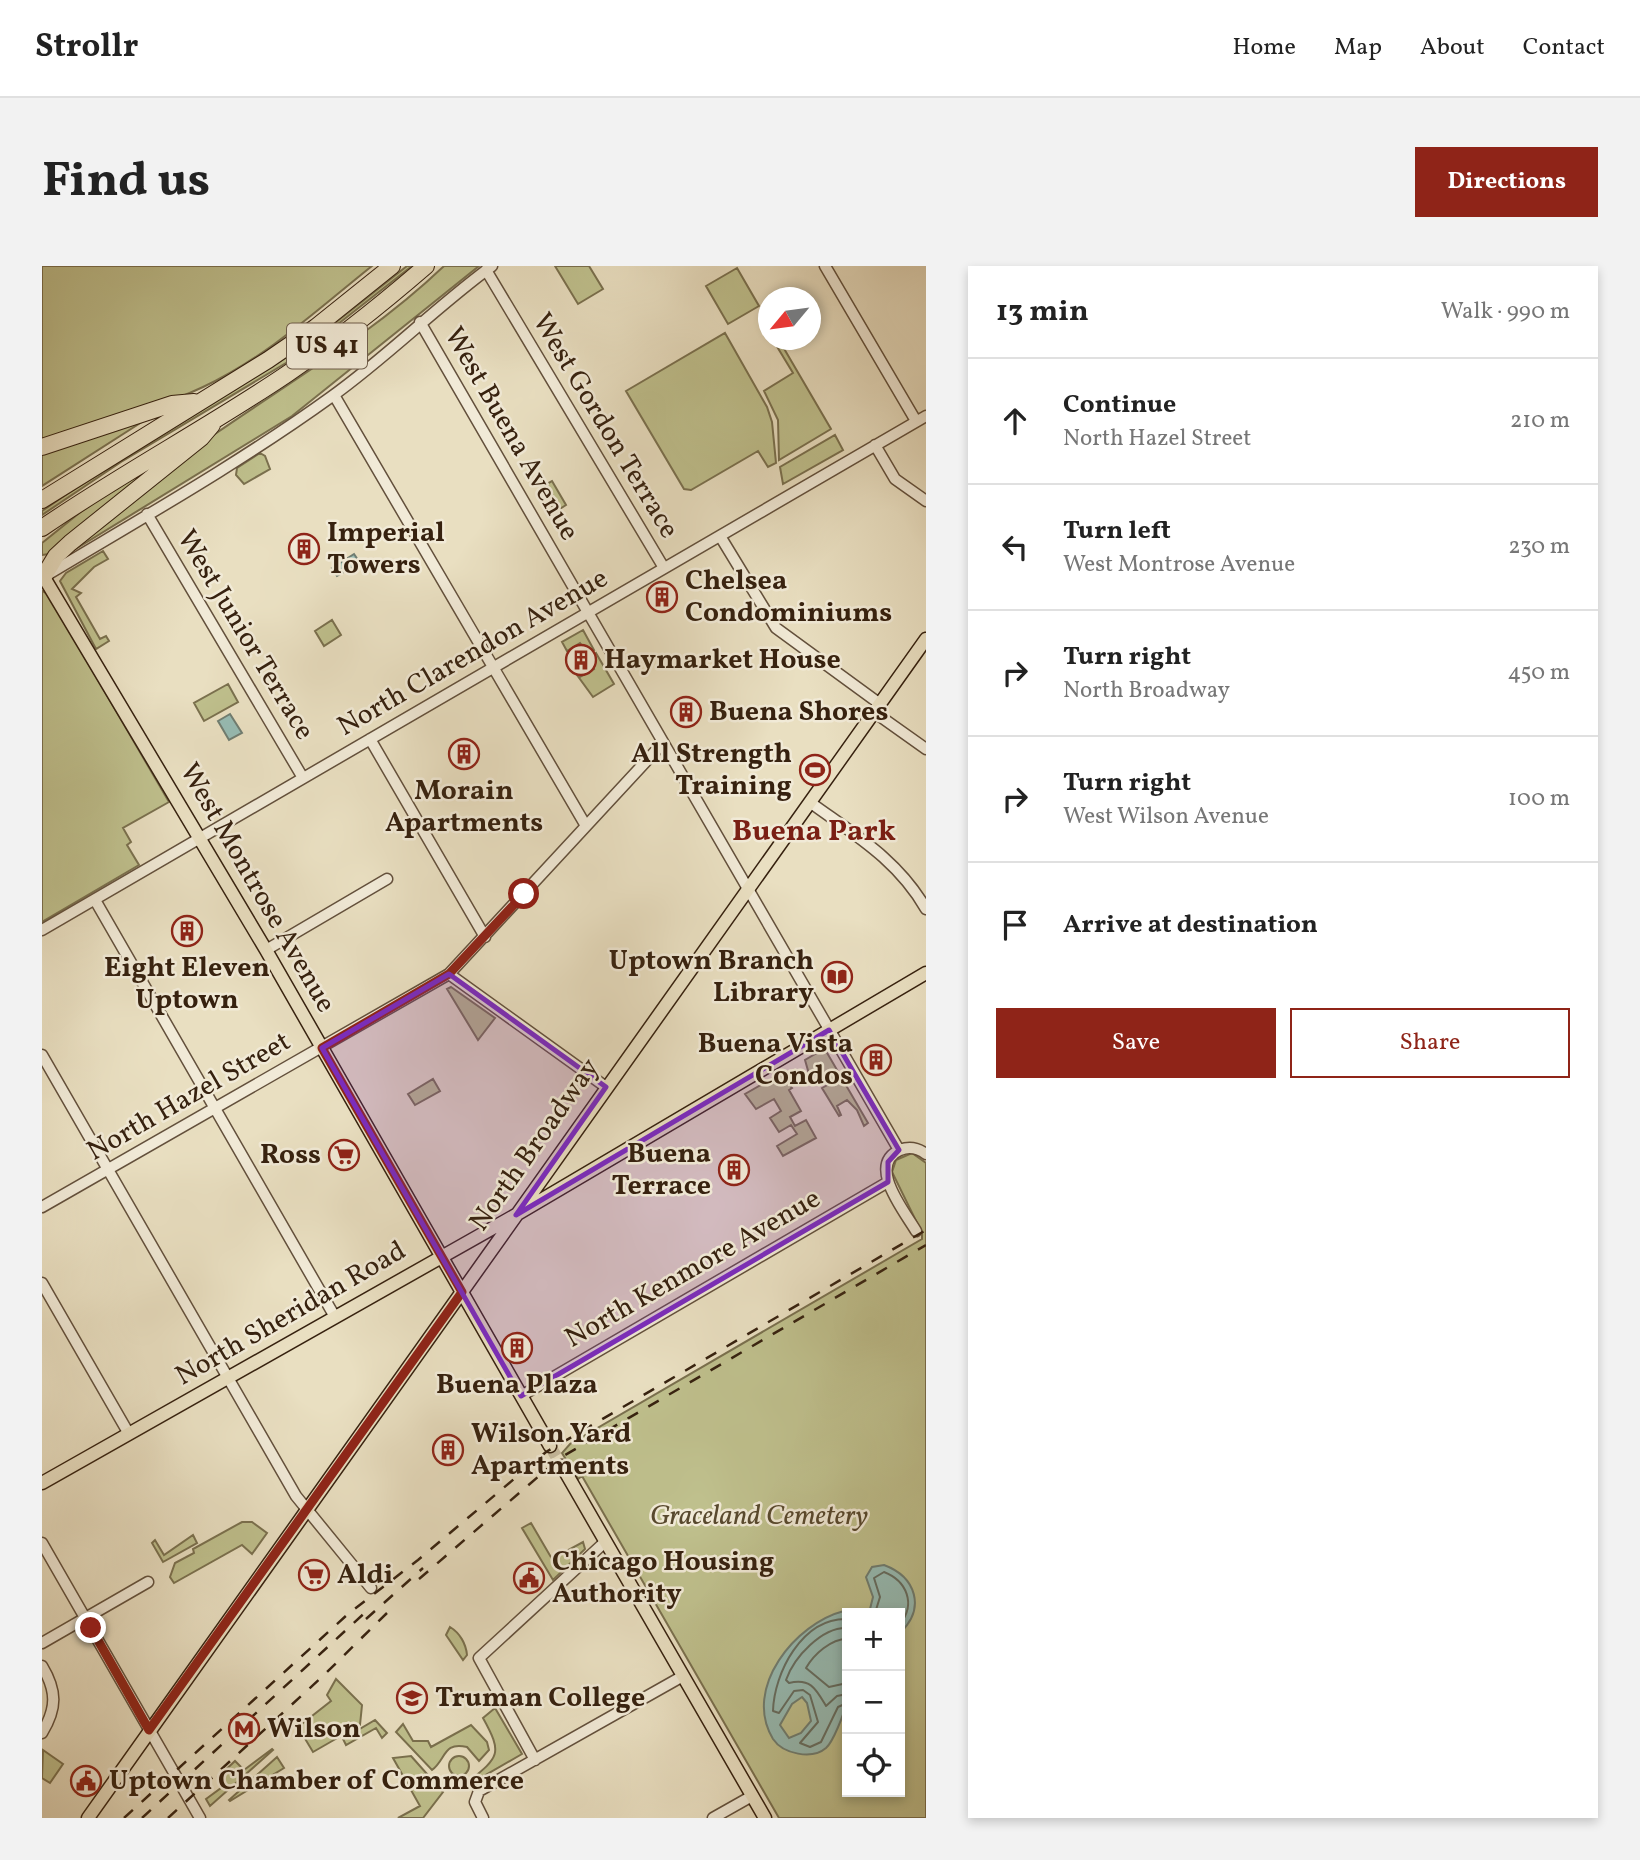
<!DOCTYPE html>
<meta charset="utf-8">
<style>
:root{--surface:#fff;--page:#f2f2f2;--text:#222;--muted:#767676;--line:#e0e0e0;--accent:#8f2418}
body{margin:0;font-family:Vollkorn,serif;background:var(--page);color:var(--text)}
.controls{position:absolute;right:21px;bottom:21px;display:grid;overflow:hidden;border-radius:0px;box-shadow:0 4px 10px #0003}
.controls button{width:63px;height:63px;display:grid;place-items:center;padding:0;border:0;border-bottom:2px solid var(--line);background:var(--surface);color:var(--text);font:35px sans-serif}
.compass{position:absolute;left:716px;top:21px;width:63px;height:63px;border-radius:50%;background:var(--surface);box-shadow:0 4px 10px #0003;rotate:241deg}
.stop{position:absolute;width:21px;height:21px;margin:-16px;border:5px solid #8f2418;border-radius:50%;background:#fff}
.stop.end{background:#8f2418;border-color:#fff;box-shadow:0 2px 7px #0008}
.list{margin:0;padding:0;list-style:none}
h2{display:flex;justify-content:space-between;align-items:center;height:91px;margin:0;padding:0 28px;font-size:30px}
h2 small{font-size:23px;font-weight:400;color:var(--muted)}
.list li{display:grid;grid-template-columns:46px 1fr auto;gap:21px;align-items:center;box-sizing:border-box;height:126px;padding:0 28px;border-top:2px solid var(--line)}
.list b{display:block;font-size:26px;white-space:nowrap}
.list p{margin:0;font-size:23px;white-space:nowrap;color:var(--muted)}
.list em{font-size:23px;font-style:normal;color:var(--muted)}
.actions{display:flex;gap:14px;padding:21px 28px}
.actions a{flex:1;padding:16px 0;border:2px solid var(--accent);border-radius:0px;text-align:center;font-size:24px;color:var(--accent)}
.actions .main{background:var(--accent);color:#fff}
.icon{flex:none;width:38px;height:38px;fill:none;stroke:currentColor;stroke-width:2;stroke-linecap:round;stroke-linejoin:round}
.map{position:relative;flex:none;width:884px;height:1552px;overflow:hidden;border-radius:0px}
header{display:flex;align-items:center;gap:42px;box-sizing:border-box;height:98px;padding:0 35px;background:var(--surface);border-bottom:2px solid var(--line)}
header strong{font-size:33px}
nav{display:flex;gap:38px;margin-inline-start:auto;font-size:24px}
.intro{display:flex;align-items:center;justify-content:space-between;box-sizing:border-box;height:168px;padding:0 42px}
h1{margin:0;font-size:49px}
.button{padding:18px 32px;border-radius:0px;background:var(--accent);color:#fff;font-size:24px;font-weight:700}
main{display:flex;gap:42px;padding:0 42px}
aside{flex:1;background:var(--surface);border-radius:0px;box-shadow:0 4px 10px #0003}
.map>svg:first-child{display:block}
.green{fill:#bfc08d;stroke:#7a704e;stroke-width:2;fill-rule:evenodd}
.water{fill:#97bcb4;stroke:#707e72;stroke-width:2;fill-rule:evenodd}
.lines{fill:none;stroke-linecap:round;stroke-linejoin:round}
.shore{stroke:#666e62;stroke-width:2}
.major-tunnel{stroke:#c5b99d;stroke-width:12;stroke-dasharray:12 6;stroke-linecap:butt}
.minor-casing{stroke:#63503c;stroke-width:13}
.major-casing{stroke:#36210f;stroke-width:15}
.highway-casing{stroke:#36210f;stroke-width:18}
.minor{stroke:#f1ead7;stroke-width:10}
.major{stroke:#e9dfc1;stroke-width:12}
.highway{stroke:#e9dfc1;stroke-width:16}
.rail{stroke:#36210f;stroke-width:2.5;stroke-dasharray:12 12;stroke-linecap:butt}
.route{stroke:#8f2418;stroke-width:9}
.marked{fill:#7b2cbf;fill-opacity:0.2;stroke:#7b2cbf;stroke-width:5;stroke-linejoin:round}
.labels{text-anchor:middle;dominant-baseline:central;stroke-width:5;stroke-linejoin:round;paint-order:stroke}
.shield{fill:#f1ead7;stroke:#6e5d4b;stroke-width:2}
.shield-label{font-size:26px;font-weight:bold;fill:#36210f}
.street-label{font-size:28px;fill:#36210f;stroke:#f1ead7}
.poi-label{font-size:28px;font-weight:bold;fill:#36210f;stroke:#f1ead7;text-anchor:start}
.park-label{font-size:28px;font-style:italic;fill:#58492e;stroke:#f1ead7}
.neighbourhood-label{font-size:30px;font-weight:bold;fill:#7a1f14;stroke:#f1ead7}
</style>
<header>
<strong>Strollr</strong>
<nav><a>Home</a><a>Map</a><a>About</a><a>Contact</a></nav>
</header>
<div class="intro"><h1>Find us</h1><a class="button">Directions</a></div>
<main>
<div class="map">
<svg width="884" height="1552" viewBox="0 0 884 1552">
<rect width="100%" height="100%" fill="#e9dfc1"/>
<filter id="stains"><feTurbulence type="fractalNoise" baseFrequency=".00286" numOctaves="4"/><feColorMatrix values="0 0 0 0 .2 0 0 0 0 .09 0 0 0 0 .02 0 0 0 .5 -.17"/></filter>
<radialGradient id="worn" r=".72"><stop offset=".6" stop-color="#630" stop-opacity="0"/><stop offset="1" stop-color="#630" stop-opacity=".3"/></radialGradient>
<!-- green -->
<path class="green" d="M 0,0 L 330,0 C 276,43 225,91 161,121 C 110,145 54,159 0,176 Z
M 365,0 L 370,0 L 254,91 L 79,196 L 0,249 L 0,245 L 34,222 L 269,76 Z
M 402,0 L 437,0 L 250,150 L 32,284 C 78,245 124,202 173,168 C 251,114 333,66 402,0 Z
M 513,0 L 547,0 L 561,23 L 536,38 Z
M 695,2 L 717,40 L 686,58 L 664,20 Z
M 683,67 L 725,141 L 730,156 L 734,197 L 726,201 L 716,185 L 649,224 L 642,223 L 584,125 Z
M 731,74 L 737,74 L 789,163 L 737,194 L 736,154 L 722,125 L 751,107 Z
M 103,154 L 0,220 L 0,184 Z
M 793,169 L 801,184 L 741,218 L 738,201 Z
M 218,187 L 223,190 L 228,203 L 202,218 L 194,209 L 195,202 Z
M 128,190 L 7,288 L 0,289 L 0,277 L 46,240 Z
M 510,215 L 524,239 L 513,246 L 499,221 Z
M 61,285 L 66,293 L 52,301 L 30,323 L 39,327 L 34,331 L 58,373 L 64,370 L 67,375 L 54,383 L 18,315 L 24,307 Z
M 0,325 L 6,328 L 127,536 L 81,562 L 89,576 L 85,579 L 97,599 L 0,656 Z
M 290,354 L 299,369 L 282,380 L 273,365 Z
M 541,364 L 552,384 L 546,387 L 538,377 L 525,385 L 520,376 Z
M 554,387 L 572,418 L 551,431 L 530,402 L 532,401 L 538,411 L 552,403 L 548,392 Z
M 186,418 L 196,436 L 162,455 L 152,437 Z
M 409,721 L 453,752 L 436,774 L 405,723 Z
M 780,784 L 784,785 L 826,857 L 822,860 L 815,844 L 805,834 L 795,840 L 799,849 L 797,850 L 780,822 L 789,817 L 786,810 L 776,815 L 776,809 L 767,808 L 763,794 Z
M 738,808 L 750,822 L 747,824 L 759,845 L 748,851 L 753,860 L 764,854 L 774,872 L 741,890 L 735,880 L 755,868 L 749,859 L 737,866 L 728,852 L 739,845 L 732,833 L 714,843 L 703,828 Z
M 391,813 L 398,825 L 373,839 L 366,828 Z
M 870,887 L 884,897 L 884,1552 L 737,1552 L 540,1210 L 536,1213 L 520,1187 L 528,1178 L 880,973 L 880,967 L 850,906 L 854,894 ZM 805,1347 L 858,1347 L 858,1526 L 805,1526 Z
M 200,1256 L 210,1256 L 225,1267 L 210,1288 L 200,1279 L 132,1317 L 128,1311 L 133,1297 L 152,1287 L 151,1283 Z
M 489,1257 L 510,1293 L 541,1276 L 543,1283 L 511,1314 L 480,1262 Z
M 151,1269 L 155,1277 L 121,1296 L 110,1277 L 113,1274 L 122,1289 Z
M 408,1361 C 418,1367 424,1378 425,1389 L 421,1394 L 404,1369 Z
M 294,1413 L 320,1439 L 318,1459 L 271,1486 L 256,1461 L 289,1435 L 285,1429 Z
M 453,1442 L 480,1488 L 428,1518 L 426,1516 C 457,1491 461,1488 441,1452 Z
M 333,1454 L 345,1467 L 340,1472 L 334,1462 L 304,1479 L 301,1473 Z
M 361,1458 L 371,1475 L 386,1475 L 389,1481 L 429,1459 L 445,1476 L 447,1484 L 437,1495 L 425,1481 C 401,1475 404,1494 390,1504 L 354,1466 Z
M 230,1483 L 231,1484 L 168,1540 L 164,1533 L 183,1519 L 176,1511 L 193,1495 L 202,1504 Z
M 1,1484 L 21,1498 L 8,1517 L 0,1512 Z
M407 1500a10 10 0 1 1 20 0a10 10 0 1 1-20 0Z
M 369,1490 L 401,1526 L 381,1552 L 356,1552 L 378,1540 L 351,1492 Z
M 235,1491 L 242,1502 L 188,1535 L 187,1534 Z"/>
<!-- water -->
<path class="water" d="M 312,288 L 318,297 L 295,310 L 290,302 Z
M 188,448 L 200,467 L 187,474 L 176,455 Z
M 842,1299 C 874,1311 884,1342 858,1367 L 858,1347 L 819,1347 L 828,1343 L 831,1331 L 824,1311 L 830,1301 Z
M 802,1345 L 811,1347 L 805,1347 C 805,1376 811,1411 804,1438 C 802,1448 791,1476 784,1482 C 770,1494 741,1488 731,1473 C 700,1422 754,1357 802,1345 ZM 760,1431 L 765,1437 L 769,1455 L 759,1467 L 747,1472 L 738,1459 L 750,1438 Z"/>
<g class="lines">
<!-- shore -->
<path class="shore" d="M 833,1347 L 838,1331 L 832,1312 L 842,1306 C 865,1315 874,1338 858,1358
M 805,1353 C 760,1352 732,1407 731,1445 L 737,1447 L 752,1425 L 761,1424 L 768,1429 L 776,1456 L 758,1477 L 768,1481 L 779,1476 L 796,1441 L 805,1437
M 805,1362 C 780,1361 752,1391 744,1414 L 747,1417 C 769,1412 774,1423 784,1440 L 795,1430 L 805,1428
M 805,1373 C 789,1373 772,1388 764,1402 L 787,1421 L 805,1417"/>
<!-- major-tunnel -->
<path class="major-tunnel" d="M 508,1180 L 520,1200"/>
<!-- minor casing -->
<g class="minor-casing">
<path id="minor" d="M 783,0 L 874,155
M 444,4 L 622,302
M 378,56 L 857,884
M 292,129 L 544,560
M 833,179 L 853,213 L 884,235
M 105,248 L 261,512
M 678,270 L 734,362 L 838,438
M 5,309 C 100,252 199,196 289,131 C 345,91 394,41 450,0
M 832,446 L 884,483
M 328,473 L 443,671
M 769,537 C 813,569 856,594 884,643
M 53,634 L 293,1051
M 0,664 L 884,150
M 224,684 L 345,613
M 407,708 L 564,821
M 0,789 L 254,1230 L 329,1322
M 0,941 L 407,708 L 621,477
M 874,965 C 863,946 824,899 858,884 C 868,880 876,882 884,888
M 0,1017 L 87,1168
M 479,1130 L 846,916
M 0,1277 L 158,1552
M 0,1377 L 106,1316
M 0,1400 C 15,1425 15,1442 0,1467
M 493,1494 L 437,1392 L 563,1276
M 441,1552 L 433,1536 L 437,1525 L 641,1410
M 671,1552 L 710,1530"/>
</g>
<!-- major casing -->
<g class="major-casing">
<path id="major" d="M 0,308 L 224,684 L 508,1180
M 520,1200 L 723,1552
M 0,1217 L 472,950 L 884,707
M 46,1552 L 884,373"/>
</g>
<!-- highway casing -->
<g class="highway-casing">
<path id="highway" d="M 0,181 L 130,138 L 152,136
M 0,234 L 226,94 L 274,61 L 350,0
M 0,262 C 80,207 165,162 245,108 C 294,75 340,38 384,0
M 2,310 L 14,290 L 28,277 L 159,172 L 170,159"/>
</g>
<!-- minor -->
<use href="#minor" class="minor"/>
<!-- major -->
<use href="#major" class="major"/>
<!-- highway -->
<use href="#highway" class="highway"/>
<!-- rail -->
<path class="rail" d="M 377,1313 L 518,1192 L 884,979
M 324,1353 L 381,1302
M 82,1552 L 306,1348 L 376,1294 L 504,1186 L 884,964
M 100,1552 L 328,1342
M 126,1552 L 281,1410 L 346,1346"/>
</g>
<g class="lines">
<!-- route -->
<path class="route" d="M 49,1362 L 107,1464 L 420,1026 L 280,782 L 407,708 L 482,628"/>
</g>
<!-- marked area -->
<path class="marked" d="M 407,708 L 564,821 L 474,949 L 787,764 L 857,884 L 846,896 L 846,916 L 479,1130 L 280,782 Z"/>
<!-- icons -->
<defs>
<g id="building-ring" transform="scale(1.575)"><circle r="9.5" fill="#f1ead7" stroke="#8f2418" stroke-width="1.5"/><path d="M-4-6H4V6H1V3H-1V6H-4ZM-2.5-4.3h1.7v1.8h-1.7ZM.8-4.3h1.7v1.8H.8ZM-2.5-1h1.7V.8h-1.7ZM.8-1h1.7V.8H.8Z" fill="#8f2418"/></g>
<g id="stadium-ring" transform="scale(1.575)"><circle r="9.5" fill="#f1ead7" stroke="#8f2418" stroke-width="1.5"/><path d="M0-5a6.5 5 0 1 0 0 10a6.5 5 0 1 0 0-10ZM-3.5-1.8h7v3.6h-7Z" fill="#8f2418"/></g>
<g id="library-ring" transform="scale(1.575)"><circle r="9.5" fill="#f1ead7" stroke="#8f2418" stroke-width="1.5"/><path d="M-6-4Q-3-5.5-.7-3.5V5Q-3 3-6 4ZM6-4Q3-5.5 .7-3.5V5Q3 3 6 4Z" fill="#8f2418"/></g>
<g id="supermarket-ring" transform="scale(1.575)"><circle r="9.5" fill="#f1ead7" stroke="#8f2418" stroke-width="1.5"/><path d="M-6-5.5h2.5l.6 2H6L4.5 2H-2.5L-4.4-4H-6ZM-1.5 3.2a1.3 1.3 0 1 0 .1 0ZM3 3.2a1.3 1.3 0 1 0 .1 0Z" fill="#8f2418"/></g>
<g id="civic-ring" transform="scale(1.575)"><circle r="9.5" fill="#f1ead7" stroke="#8f2418" stroke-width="1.5"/><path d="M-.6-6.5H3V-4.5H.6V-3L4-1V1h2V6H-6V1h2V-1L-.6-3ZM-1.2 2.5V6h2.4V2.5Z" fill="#8f2418"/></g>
<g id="university-ring" transform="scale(1.575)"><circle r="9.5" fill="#f1ead7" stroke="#8f2418" stroke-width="1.5"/><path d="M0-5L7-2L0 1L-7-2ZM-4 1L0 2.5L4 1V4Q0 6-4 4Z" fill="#8f2418"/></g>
<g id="metro-ring" transform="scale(1.575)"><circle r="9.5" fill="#f1ead7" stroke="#8f2418" stroke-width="1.5"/><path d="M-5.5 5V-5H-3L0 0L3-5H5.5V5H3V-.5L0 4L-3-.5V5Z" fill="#8f2418"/></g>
</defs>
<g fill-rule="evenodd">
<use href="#building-ring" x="262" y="283"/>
<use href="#building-ring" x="620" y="331"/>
<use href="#building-ring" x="539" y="394"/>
<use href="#building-ring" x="644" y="446"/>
<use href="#building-ring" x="422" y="488"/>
<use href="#stadium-ring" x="773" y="504"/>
<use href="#building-ring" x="145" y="665"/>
<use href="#library-ring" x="795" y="711"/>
<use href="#building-ring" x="834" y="794"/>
<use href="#supermarket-ring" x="302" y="889"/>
<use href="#building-ring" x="692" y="904"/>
<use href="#building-ring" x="475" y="1082"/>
<use href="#building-ring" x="406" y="1184"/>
<use href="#supermarket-ring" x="272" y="1309"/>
<use href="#civic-ring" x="487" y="1312"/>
<use href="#university-ring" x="370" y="1432"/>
<use href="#metro-ring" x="202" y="1463"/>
<use href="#civic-ring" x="44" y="1515"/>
</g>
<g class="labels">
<!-- shield labels -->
<rect class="shield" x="245" y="57.5" width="80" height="45" rx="5"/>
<g class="shield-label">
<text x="285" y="80">US 41</text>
</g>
<!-- street labels -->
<g class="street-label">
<text transform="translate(563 160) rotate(59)">West Gordon Terrace</text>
<text transform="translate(469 168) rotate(60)">West Buena Avenue</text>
<text transform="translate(203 369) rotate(59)">West Junior Terrace</text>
<text transform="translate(431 387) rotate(-30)">North Clarendon Avenue</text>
<text transform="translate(215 622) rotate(60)">West Montrose Avenue</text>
<text transform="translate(147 831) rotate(-30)">North Hazel Street</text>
<text transform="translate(493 879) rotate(-55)">North Broadway</text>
<text transform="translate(651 1003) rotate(-30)">North Kenmore Avenue</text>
<text transform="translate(249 1048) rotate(-30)">North Sheridan Road</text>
</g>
<!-- poi labels -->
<g class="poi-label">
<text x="285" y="267">Imperial<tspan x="285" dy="32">Towers</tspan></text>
<text x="643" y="315">Chelsea<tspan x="643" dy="32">Condominiums</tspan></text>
<text x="562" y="394">Haymarket House</text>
<text x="667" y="446">Buena Shores</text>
<text x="750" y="488" text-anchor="end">All Strength<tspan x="750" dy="32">Training</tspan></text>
<text x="422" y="525" text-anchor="middle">Morain<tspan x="422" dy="32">Apartments</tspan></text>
<text x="772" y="695" text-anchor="end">Uptown Branch<tspan x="772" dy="32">Library</tspan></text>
<text x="145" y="702" text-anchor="middle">Eight Eleven<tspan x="145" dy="32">Uptown</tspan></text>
<text x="811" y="778" text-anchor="end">Buena Vista<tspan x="811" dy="32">Condos</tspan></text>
<text x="669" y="888" text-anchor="end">Buena<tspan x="669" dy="32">Terrace</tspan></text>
<text x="279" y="889" text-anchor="end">Ross</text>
<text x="475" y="1119" text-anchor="middle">Buena Plaza</text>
<text x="429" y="1168">Wilson Yard<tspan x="429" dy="32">Apartments</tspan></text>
<text x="510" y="1296">Chicago Housing<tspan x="510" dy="32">Authority</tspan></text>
<text x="295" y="1309">Aldi</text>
<text x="393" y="1432">Truman College</text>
<text x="225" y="1463">Wilson</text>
<text x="67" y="1515">Uptown Chamber of Commerce</text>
</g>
<!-- park labels -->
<g class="park-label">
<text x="717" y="1250">Graceland Cemetery</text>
</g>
<!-- neighbourhood labels -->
<g class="neighbourhood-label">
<text x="772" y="566">Buena Park</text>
</g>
</g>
<rect width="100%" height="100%" filter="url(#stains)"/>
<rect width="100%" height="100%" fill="url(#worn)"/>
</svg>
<div class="controls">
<button>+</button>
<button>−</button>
<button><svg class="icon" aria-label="locate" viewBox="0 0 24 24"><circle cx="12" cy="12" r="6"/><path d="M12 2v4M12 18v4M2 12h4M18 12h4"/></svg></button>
</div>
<svg class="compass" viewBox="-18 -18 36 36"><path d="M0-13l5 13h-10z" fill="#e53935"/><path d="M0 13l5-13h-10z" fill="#767676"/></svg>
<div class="stop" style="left:482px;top:628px"></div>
<div class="stop end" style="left:49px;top:1362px"></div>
</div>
<aside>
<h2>13 min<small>Walk · 990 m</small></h2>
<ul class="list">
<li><svg class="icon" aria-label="ahead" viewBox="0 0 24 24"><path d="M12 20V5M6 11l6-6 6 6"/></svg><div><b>Continue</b><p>North Hazel Street</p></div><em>210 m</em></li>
<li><svg class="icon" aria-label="left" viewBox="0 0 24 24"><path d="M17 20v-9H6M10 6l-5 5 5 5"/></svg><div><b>Turn left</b><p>West Montrose Avenue</p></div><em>230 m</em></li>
<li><svg class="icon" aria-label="right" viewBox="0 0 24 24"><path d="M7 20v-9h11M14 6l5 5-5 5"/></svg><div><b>Turn right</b><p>North Broadway</p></div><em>450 m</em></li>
<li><svg class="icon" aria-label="right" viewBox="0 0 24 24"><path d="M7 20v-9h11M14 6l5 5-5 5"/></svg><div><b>Turn right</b><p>West Wilson Avenue</p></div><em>100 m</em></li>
<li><svg class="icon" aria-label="arrive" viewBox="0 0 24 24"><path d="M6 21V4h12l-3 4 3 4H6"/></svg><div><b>Arrive at destination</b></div></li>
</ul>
<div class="actions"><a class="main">Save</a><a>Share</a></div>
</aside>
</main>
